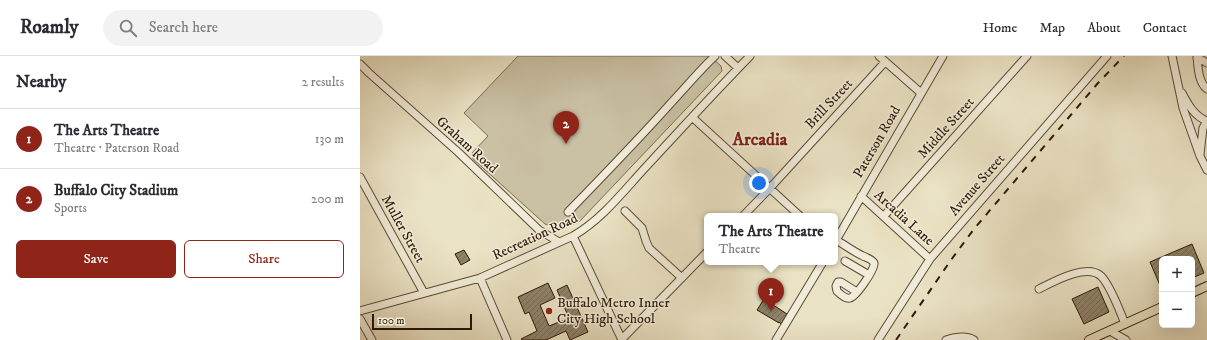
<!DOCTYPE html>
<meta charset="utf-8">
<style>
:root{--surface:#fff;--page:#f2f2f3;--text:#2b2b33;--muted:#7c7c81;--line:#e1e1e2;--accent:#8f2418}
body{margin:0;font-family:"IM FELL DW Pica",serif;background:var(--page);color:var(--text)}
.controls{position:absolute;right:12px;bottom:12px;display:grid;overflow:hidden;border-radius:6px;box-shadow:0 4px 16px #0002}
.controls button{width:36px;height:36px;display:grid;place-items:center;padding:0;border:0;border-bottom:1px solid var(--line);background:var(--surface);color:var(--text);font:20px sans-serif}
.scale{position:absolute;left:12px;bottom:10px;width:100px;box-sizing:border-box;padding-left:4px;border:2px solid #2c1906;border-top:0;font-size:11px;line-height:14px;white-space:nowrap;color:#2c1906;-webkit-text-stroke:3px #f1ecd9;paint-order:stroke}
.you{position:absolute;left:399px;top:127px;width:14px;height:14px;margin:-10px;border:3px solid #fff;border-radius:50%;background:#1a73e8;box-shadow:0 0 0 6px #1a73e833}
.badge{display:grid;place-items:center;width:26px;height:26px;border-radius:50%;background:var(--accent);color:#fff;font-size:13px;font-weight:700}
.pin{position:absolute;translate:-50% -33px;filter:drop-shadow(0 1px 2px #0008)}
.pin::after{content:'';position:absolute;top:21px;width:14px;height:12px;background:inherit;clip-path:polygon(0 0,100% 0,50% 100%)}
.popup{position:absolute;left:344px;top:157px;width:134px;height:52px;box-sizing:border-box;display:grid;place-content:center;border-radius:6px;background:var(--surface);filter:drop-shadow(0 1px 3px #0005);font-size:13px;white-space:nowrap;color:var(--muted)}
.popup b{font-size:15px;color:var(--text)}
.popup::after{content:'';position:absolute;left:50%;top:100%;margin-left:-8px;border:8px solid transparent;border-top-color:var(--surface)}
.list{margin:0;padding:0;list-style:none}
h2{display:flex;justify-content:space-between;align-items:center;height:52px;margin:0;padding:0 16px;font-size:17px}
h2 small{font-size:13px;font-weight:400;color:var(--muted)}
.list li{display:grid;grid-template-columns:26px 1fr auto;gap:12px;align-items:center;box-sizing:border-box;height:60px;padding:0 16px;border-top:1px solid var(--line)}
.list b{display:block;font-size:15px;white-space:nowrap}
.list p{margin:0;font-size:13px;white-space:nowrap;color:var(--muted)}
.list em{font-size:13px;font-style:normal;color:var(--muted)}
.actions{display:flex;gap:8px;padding:12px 16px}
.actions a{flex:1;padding:9px 0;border:1px solid var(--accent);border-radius:6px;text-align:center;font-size:14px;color:var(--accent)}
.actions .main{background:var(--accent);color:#fff}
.icon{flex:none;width:22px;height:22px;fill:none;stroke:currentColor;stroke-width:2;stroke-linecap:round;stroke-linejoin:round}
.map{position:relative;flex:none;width:847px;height:284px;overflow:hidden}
header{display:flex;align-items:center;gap:24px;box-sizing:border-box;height:56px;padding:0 20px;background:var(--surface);border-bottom:1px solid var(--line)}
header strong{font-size:19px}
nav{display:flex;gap:22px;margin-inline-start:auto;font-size:14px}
.search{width:280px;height:36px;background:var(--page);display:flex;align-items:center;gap:10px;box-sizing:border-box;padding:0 14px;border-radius:22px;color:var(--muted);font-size:15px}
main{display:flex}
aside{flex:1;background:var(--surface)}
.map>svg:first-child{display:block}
.green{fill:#cac0a4;stroke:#7b6c55}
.building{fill:url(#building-hatch);stroke:#2c1906}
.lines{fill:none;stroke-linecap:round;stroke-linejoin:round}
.minor-casing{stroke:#5c4b36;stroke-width:9}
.major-casing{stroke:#2c1906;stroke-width:10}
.minor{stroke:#f1ecd9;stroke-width:7}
.major{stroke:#eae2c4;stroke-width:8}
.rail{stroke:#2c1906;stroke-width:2;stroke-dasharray:7 7;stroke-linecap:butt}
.poi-dot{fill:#8f2418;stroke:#f1ecd9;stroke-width:1.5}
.labels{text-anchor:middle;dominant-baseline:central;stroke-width:3;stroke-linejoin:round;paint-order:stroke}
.street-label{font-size:14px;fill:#2c1906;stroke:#f1ecd9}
.poi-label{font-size:14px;fill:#2c1906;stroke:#f1ecd9;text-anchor:start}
.district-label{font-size:18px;font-weight:bold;fill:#7a1f14;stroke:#f1ecd9}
</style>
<header>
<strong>Roamly</strong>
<div class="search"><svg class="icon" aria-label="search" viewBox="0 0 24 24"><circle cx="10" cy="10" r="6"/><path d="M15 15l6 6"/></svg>Search here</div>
<nav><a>Home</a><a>Map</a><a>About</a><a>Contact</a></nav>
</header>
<main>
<aside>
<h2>Nearby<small>2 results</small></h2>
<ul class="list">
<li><span class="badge">1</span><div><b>The Arts Theatre</b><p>Theatre · Paterson Road</p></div><em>130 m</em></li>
<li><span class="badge">2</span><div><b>Buffalo City Stadium</b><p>Sports</p></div><em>200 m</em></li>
</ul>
<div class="actions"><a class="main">Save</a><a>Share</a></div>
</aside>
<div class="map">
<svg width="847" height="284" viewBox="0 0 847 284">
<defs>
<pattern id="building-hatch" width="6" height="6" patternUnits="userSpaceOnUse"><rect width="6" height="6" fill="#8f8269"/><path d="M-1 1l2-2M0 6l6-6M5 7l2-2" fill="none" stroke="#756a54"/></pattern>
</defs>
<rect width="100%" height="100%" fill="#eae2c4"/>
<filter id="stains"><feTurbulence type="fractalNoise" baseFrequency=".005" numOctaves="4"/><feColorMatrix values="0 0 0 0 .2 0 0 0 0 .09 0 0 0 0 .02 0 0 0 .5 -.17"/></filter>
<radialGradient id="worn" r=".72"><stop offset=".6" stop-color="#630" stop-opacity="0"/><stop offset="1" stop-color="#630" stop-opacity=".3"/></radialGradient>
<!-- green -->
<path class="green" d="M 158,0 L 350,0 L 361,10 L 362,15 L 219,166 L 201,173 L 185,168 L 113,103 L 112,97 L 128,80 L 104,57 Z"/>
<!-- building -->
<path class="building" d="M 832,188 L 844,217 L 832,222 L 832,203 L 802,203 L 802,234 L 790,206 Z
M 104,194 L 110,204 L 101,209 L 95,198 Z
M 188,227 L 195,242 L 180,249 L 189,270 L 209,262 L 197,234 L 207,229 L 228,276 L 210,284 L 206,275 L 186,284 L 162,284 L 161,283 L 177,275 L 169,256 L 165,258 L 158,241 Z
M 738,231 L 749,256 L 724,268 L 712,243 Z
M 404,243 L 427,258 L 421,268 L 419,266 L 419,267 L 397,254 Z"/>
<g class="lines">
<!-- minor casing -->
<g class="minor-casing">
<path id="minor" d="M 365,0 L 378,12
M 519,0 L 561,37
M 812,0 L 823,52 L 840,100 L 847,114
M 837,0 C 838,10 838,26 847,33
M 837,2 L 842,4 L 847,7
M 0,8 L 9,17 L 98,96 L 179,174 L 199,186
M 822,37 C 828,48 834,60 847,65
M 332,61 L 440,160
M 840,98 L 843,72 L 847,65
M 0,121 L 64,237
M 501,140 L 570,203
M 265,155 L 282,172 L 286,185 L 289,192 L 322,222
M 208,156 C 243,120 278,84 311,47 C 326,31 339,15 355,0
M 383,160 L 410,132 L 525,6
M 524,160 L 667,0
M 213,180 L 262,284
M 476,184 C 485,189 494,196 503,200 C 507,202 512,203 514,207 C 516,212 495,242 490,242 C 486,243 480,238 477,235 L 476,230 L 478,226 L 481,226 L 497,236
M 475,186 L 583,0
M 485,205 L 509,219
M 120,222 L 147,284
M 679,233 C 693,226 726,207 741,220 C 750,229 760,255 765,268
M 0,255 L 120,222 L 213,180 C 241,164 262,137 284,113 C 319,75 354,37 390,0
M 0,263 L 12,284
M 750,275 L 766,284
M 262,283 L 347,196
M 416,284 L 463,206
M 518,284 L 570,203 L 747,0
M 586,284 C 594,281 607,279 614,284"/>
</g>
<!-- major casing -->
<g class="major-casing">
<path id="major" d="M 832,237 L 847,230
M 729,284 L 802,251"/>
</g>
<!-- minor -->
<use href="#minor" class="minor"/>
<!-- major -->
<use href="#major" class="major"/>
<!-- rail -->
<path class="rail" d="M 536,284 L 591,204 L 614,173 L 738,27 L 764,0"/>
</g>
<!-- markers -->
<circle class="poi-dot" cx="189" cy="255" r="4"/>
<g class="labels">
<!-- street labels -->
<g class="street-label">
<text transform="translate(469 48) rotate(-47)">Brill Street</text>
<text transform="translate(586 72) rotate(-48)">Middle Street</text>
<text transform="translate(517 86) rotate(-60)">Paterson Road</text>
<text transform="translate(107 89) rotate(42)">Graham Road</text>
<text transform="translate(617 129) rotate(-49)">Avenue Street</text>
<text transform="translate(544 162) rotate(42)">Arcadia Lane</text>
<text transform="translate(43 173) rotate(61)">Muller Street</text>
<text transform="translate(175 181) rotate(-25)">Recreation Road</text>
</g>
<!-- poi labels -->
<g class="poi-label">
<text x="197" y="247">Buffalo Metro Inner<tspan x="197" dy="16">City High School</tspan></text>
</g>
<!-- district labels -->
<g class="district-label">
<text x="400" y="84">Arcadia</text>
</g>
</g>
<rect width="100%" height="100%" filter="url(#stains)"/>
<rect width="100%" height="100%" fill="url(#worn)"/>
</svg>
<div class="controls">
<button>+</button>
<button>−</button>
</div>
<div class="scale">100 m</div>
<div class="you"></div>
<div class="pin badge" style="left:411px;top:255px">1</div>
<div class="popup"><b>The Arts Theatre</b>Theatre</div>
<div class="pin badge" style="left:206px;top:88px">2</div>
</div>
</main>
